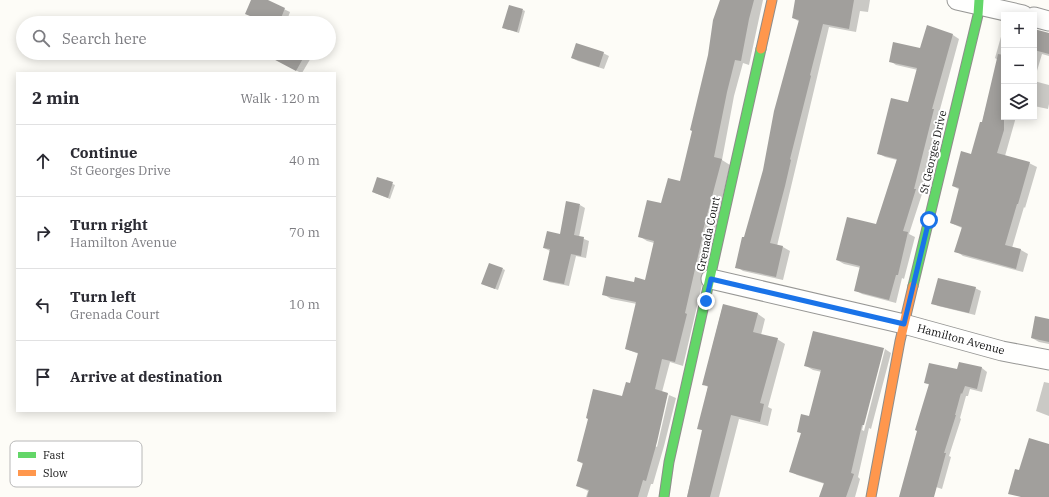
<!DOCTYPE html>
<html lang="en">
<head>
<meta charset="utf-8">
<style>
  body { margin:0; font-family:"IBM Plex Serif",serif; background:#f2f2f3; color:#2b2b33 }
  .controls { position:absolute; right:12px; top:12px; display:grid; overflow:hidden; border-radius:0px; box-shadow:0 2px 10px #0003 }
  .controls button { width:36px; height:36px; display:grid; place-items:center; padding:0; border:0; border-bottom:1px solid #e1e1e2; background:#fff; color:#2b2b33; font:20px sans-serif }
  .stop { position:absolute; width:12px; height:12px; margin:-9px; border:3px solid #1a73e8; border-radius:50%; background:#fff }
  .stop.end { background:#1a73e8; border-color:#fff; box-shadow:0 1px 4px #0008 }
  .list { margin:0; padding:0; list-style:none }
  h2 { display:flex; justify-content:space-between; align-items:center; height:52px; margin:0; padding:0 16px; font-size:17px }
  h2 small { font-size:13px; font-weight:400; color:#7c7c81 }
  .list li { display:grid; grid-template-columns:26px 1fr auto; gap:12px; align-items:center; box-sizing:border-box; height:72px; padding:0 16px; border-top:1px solid #e1e1e2 }
  .list b { display:block; font-size:15px; white-space:nowrap }
  .list p { margin:0; font-size:13px; white-space:nowrap; color:#7c7c81 }
  .list em { font-size:13px; font-style:normal; color:#7c7c81 }
  .icon { flex:none; width:22px; height:22px; fill:none; stroke:currentColor; stroke-width:2; stroke-linecap:round; stroke-linejoin:round }
  .map { position:relative; flex:none; width:1049px; height:497px; overflow:hidden }
  .search { position:absolute; background:#fff; box-shadow:0 2px 10px #0003; left:16px; top:16px; width:320px; height:44px; display:flex; align-items:center; gap:10px; box-sizing:border-box; padding:0 14px; border-radius:22px; color:#7c7c81; font-size:15px }
  .panel { position:absolute; background:#fff; box-shadow:0 2px 10px #0003; left:16px; top:72px; width:320px; height:340px; border-radius:0px }
  .map>svg:first-child { display:block }
</style>
</head>
<body>
<div class="map">
<svg width="1049" height="497" viewBox="0 0 1049 497">
  <rect width="100%" height="100%" fill="#fdfcf7"/>
  <!-- shadow -->
  <path fill="#0003" fill-rule="evenodd" d="M 252,0 L 265,0 L 290,12 L 286,23 L 267,23 Z
    M 721,0 L 763,0 L 749,65 L 743,63 L 734,96 L 722,160 L 730,165 L 683,366 L 670,362 L 662,392 L 676,398 L 664,446 L 653,484 L 651,484 L 647,497 L 586,497 L 588,491 L 577,486 L 583,464 L 578,461 L 631,385 L 639,354 L 626,349 L 637,304 L 611,299 L 603,294 L 635,283 L 646,281 L 654,243 L 647,241 L 639,236 L 662,205 L 681,182 L 693,131 ZM 667,395 L 669,395 L 657,447 L 655,446 Z
    M 796,0 L 870,0 L 868,12 L 860,11 L 856,32 L 829,27 L 777,246 L 783,247 L 790,251 L 783,280 L 743,271 L 737,267 L 764,170 L 800,22 L 793,18 Z
    M 523,10 L 525,11 L 519,33 L 506,29 Z
    M 1004,26 L 1004,117 L 1016,117 L 1005,156 L 1029,163 L 1037,167 L 1025,208 L 1024,207 L 1012,248 L 1021,250 L 1028,254 L 1023,272 L 963,256 L 956,251 L 962,228 L 951,223 L 960,190 L 953,186 L 972,155 L 982,123 L 998,60 L 995,58 Z
    M 1034,31 L 1049,35 L 1049,56 L 1042,54 L 1034,81 L 1049,85 L 1049,104 L 1048,109 L 1034,106 Z
    M 953,35 L 959,39 L 939,113 L 940,114 L 921,193 L 922,194 L 909,234 L 915,237 L 904,279 L 902,278 L 896,303 L 862,294 L 855,290 L 861,268 L 844,264 L 837,260 L 877,226 L 897,160 L 885,157 L 878,153 L 908,104 L 918,70 L 896,65 L 890,61 L 921,49 Z
    M 278,53 L 307,53 L 312,56 L 302,73 L 301,73 L 275,59 Z
    M 603,53 L 609,56 L 604,69 L 578,61 L 572,58 Z
    M 378,178 L 395,185 L 390,199 L 375,193 Z
    M 580,205 L 585,208 L 579,237 L 589,241 L 586,258 L 576,256 L 569,286 L 549,282 L 544,279 L 550,251 L 544,248 L 560,235 Z
    M 503,269 L 505,270 L 498,290 L 485,285 Z
    M 975,288 L 981,291 L 975,315 L 938,306 L 933,303 Z
    M 723,305 L 758,314 L 765,319 L 761,335 L 777,339 L 785,344 L 768,407 L 772,409 L 768,426 L 739,419 L 719,497 L 687,497 L 703,431 L 699,428 L 708,387 L 703,384 Z
    M 1049,320 L 1049,344 L 1039,342 L 1032,338 Z
    M 813,332 L 885,349 L 883,349 L 862,430 L 864,431 L 885,349 L 891,353 L 871,429 L 869,428 L 858,477 L 860,479 L 855,497 L 821,497 L 825,484 L 797,475 L 790,471 L 802,434 L 798,431 L 810,417 L 822,372 L 813,370 L 806,366 Z
    M 982,368 L 987,372 L 982,392 L 970,389 L 968,396 L 966,396 L 960,418 L 961,419 L 949,456 L 951,457 L 942,489 L 936,487 L 933,497 L 901,497 L 930,385 L 925,383 L 958,370 Z
    M 1044,382 L 1049,383 L 1049,416 L 1036,411 Z"/>
  <!-- building -->
  <path fill="#a19f9c" d="M 251,0 L 268,0 L 285,8 L 279,23 L 267,23 L 245,14 Z
    M 720,0 L 754,0 L 749,19 L 741,61 L 735,60 L 727,92 L 714,157 L 722,159 L 702,234 L 703,234 L 685,313 L 687,314 L 675,362 L 662,359 L 655,389 L 668,393 L 657,442 L 646,481 L 643,480 L 638,497 L 587,497 L 589,490 L 576,486 L 583,463 L 577,461 L 588,419 L 586,418 L 593,389 L 622,396 L 626,382 L 630,383 L 638,353 L 625,349 L 636,302 L 602,295 L 606,276 L 634,282 L 635,277 L 645,280 L 654,241 L 638,237 L 647,200 L 661,203 L 668,178 L 680,181 L 692,131 L 690,130 L 708,55 L 713,20 Z
    M 795,0 L 854,0 L 849,29 L 823,24 L 810,75 L 811,76 L 790,159 L 791,160 L 785,186 L 770,243 L 783,246 L 776,277 L 735,268 L 742,237 L 744,237 L 763,170 L 774,111 L 799,20 L 792,18 Z
    M 509,5 L 523,9 L 517,32 L 502,28 Z
    M 927,25 L 953,34 L 932,109 L 934,109 L 914,189 L 916,189 L 903,231 L 908,232 L 898,275 L 896,275 L 889,300 L 854,291 L 860,266 L 836,260 L 847,217 L 876,224 L 897,159 L 877,154 L 891,98 L 908,102 L 917,68 L 889,62 L 893,42 L 920,48 Z
    M 1034,29 L 1049,33 L 1049,54 L 1034,50 Z
    M 576,43 L 604,52 L 599,67 L 571,58 Z
    M 262,53 L 306,53 L 296,71 Z
    M 998,54 L 1004,55 L 1004,130 L 997,153 L 1030,162 L 1018,204 L 1017,204 L 1005,245 L 1021,249 L 1016,269 L 954,252 L 962,227 L 950,223 L 959,188 L 952,186 L 961,151 L 971,154 L 980,122 L 982,122 Z
    M 377,177 L 393,182 L 388,198 L 372,192 Z
    M 566,201 L 580,204 L 574,235 L 584,237 L 581,256 L 571,254 L 564,284 L 543,280 L 550,249 L 543,248 L 547,231 L 560,234 Z
    M 489,263 L 503,268 L 495,289 L 481,284 Z
    M 938,278 L 976,287 L 969,313 L 931,304 Z
    M 723,304 L 758,313 L 753,332 L 778,338 L 760,403 L 764,404 L 760,422 L 731,415 L 710,497 L 687,497 L 702,430 L 697,429 L 708,386 L 702,385 Z
    M 1035,316 L 1049,319 L 1049,342 L 1031,338 Z
    M 813,331 L 884,348 L 864,425 L 862,425 L 851,473 L 854,474 L 846,497 L 819,497 L 824,483 L 789,472 L 801,433 L 797,432 L 801,414 L 809,416 L 821,370 L 804,366 Z
    M 959,362 L 982,367 L 977,389 L 965,386 L 962,394 L 961,393 L 955,415 L 956,415 L 944,453 L 946,453 L 934,497 L 899,497 L 917,431 L 915,430 L 929,384 L 924,383 L 929,363 L 957,369 Z
    M 1029,438 L 1049,444 L 1049,497 L 1021,497 L 1008,494 L 1015,469 L 1019,470 Z"/>
  <g fill="none" stroke-linecap="round" stroke-linejoin="round">
    <!-- street casing -->
    <g stroke="#979795" stroke-width="21">
      <path id="street" d="M 957,0 L 1023,15
        M 1034,17 L 1049,21
        M 711,279 L 904,324 L 1002,351 L 1049,360"/>
    </g>
    <!-- fast casing -->
    <g stroke="#8e8d8b" stroke-width="11">
      <path id="fast" d="M 913,286 L 978,15 L 979,0
        M 664,497 L 669,462 L 761,49"/>
    </g>
    <!-- slow casing -->
    <g stroke="#8e8d8b" stroke-width="11">
      <path id="slow" d="M 761,49 L 772,0
        M 871,497 L 900,341 L 913,286"/>
    </g>
    <!-- street -->
    <use href="#street" stroke="#fffffe" stroke-width="19"/>
    <!-- fast -->
    <use href="#fast" stroke="#63d668" stroke-width="9"/>
    <!-- slow -->
    <use href="#slow" stroke="#ff974d" stroke-width="9"/>
  </g>
  <g fill="none" stroke-linecap="round" stroke-linejoin="round">
    <!-- route -->
    <path stroke="#1a73e8" stroke-width="5" d="M 706,301 L 711,279 L 904,324 L 929,220"/>
  </g>
  <g text-anchor="middle" stroke-width="4" stroke-linejoin="round" paint-order="stroke">
    <!-- street labels -->
    <g font-size="11" fill="#111" stroke="#fff">
      <text transform="translate(933 152) rotate(-77)" y="4">St Georges Drive</text>
      <text transform="translate(708 234) rotate(-78)" y="4">Grenada Court</text>
      <text transform="translate(961 339) rotate(15)" y="4">Hamilton Avenue</text>
    </g>
  </g>
  <!-- legend -->
  <rect x="10" y="441" width="132" height="46" rx="6" fill="#fff" stroke="#b8b8b8" stroke-width="1"/>
  <rect x="18" y="452" width="18" height="6" fill="#63d668"/>
  <rect x="18" y="470" width="18" height="6" fill="#ff974d"/>
  <g font-size="11" fill="#111">
    <text x="43" y="459">Fast</text>
    <text x="43" y="477">Slow</text>
  </g>
</svg>
<div class="controls">
<button>+</button>
<button>−</button>
<button><svg class="icon" aria-label="layers" viewBox="0 0 24 24"><path d="M12 4l9 5-9 5-9-5zM3 14l9 5 9-5"/></svg></button>
</div>
<div class="stop" style="left:929px;top:220px"></div>
<div class="stop end" style="left:706px;top:301px"></div>
<div class="search"><svg class="icon" aria-label="search" viewBox="0 0 24 24"><circle cx="10" cy="10" r="6"/><path d="M15 15l6 6"/></svg>Search here</div>
<section class="panel">
<h2>2 min<small>Walk · 120 m</small></h2>
<ul class="list">
<li><svg class="icon" aria-label="ahead" viewBox="0 0 24 24"><path d="M12 20V5M6 11l6-6 6 6"/></svg><div><b>Continue</b><p>St Georges Drive</p></div><em>40 m</em></li>
<li><svg class="icon" aria-label="right" viewBox="0 0 24 24"><path d="M7 20v-9h11M14 6l5 5-5 5"/></svg><div><b>Turn right</b><p>Hamilton Avenue</p></div><em>70 m</em></li>
<li><svg class="icon" aria-label="left" viewBox="0 0 24 24"><path d="M17 20v-9H6M10 6l-5 5 5 5"/></svg><div><b>Turn left</b><p>Grenada Court</p></div><em>10 m</em></li>
<li><svg class="icon" aria-label="arrive" viewBox="0 0 24 24"><path d="M6 21V4h12l-3 4 3 4H6"/></svg><div><b>Arrive at destination</b></div></li>
</ul>
</section>
</div>
</body>
</html>
